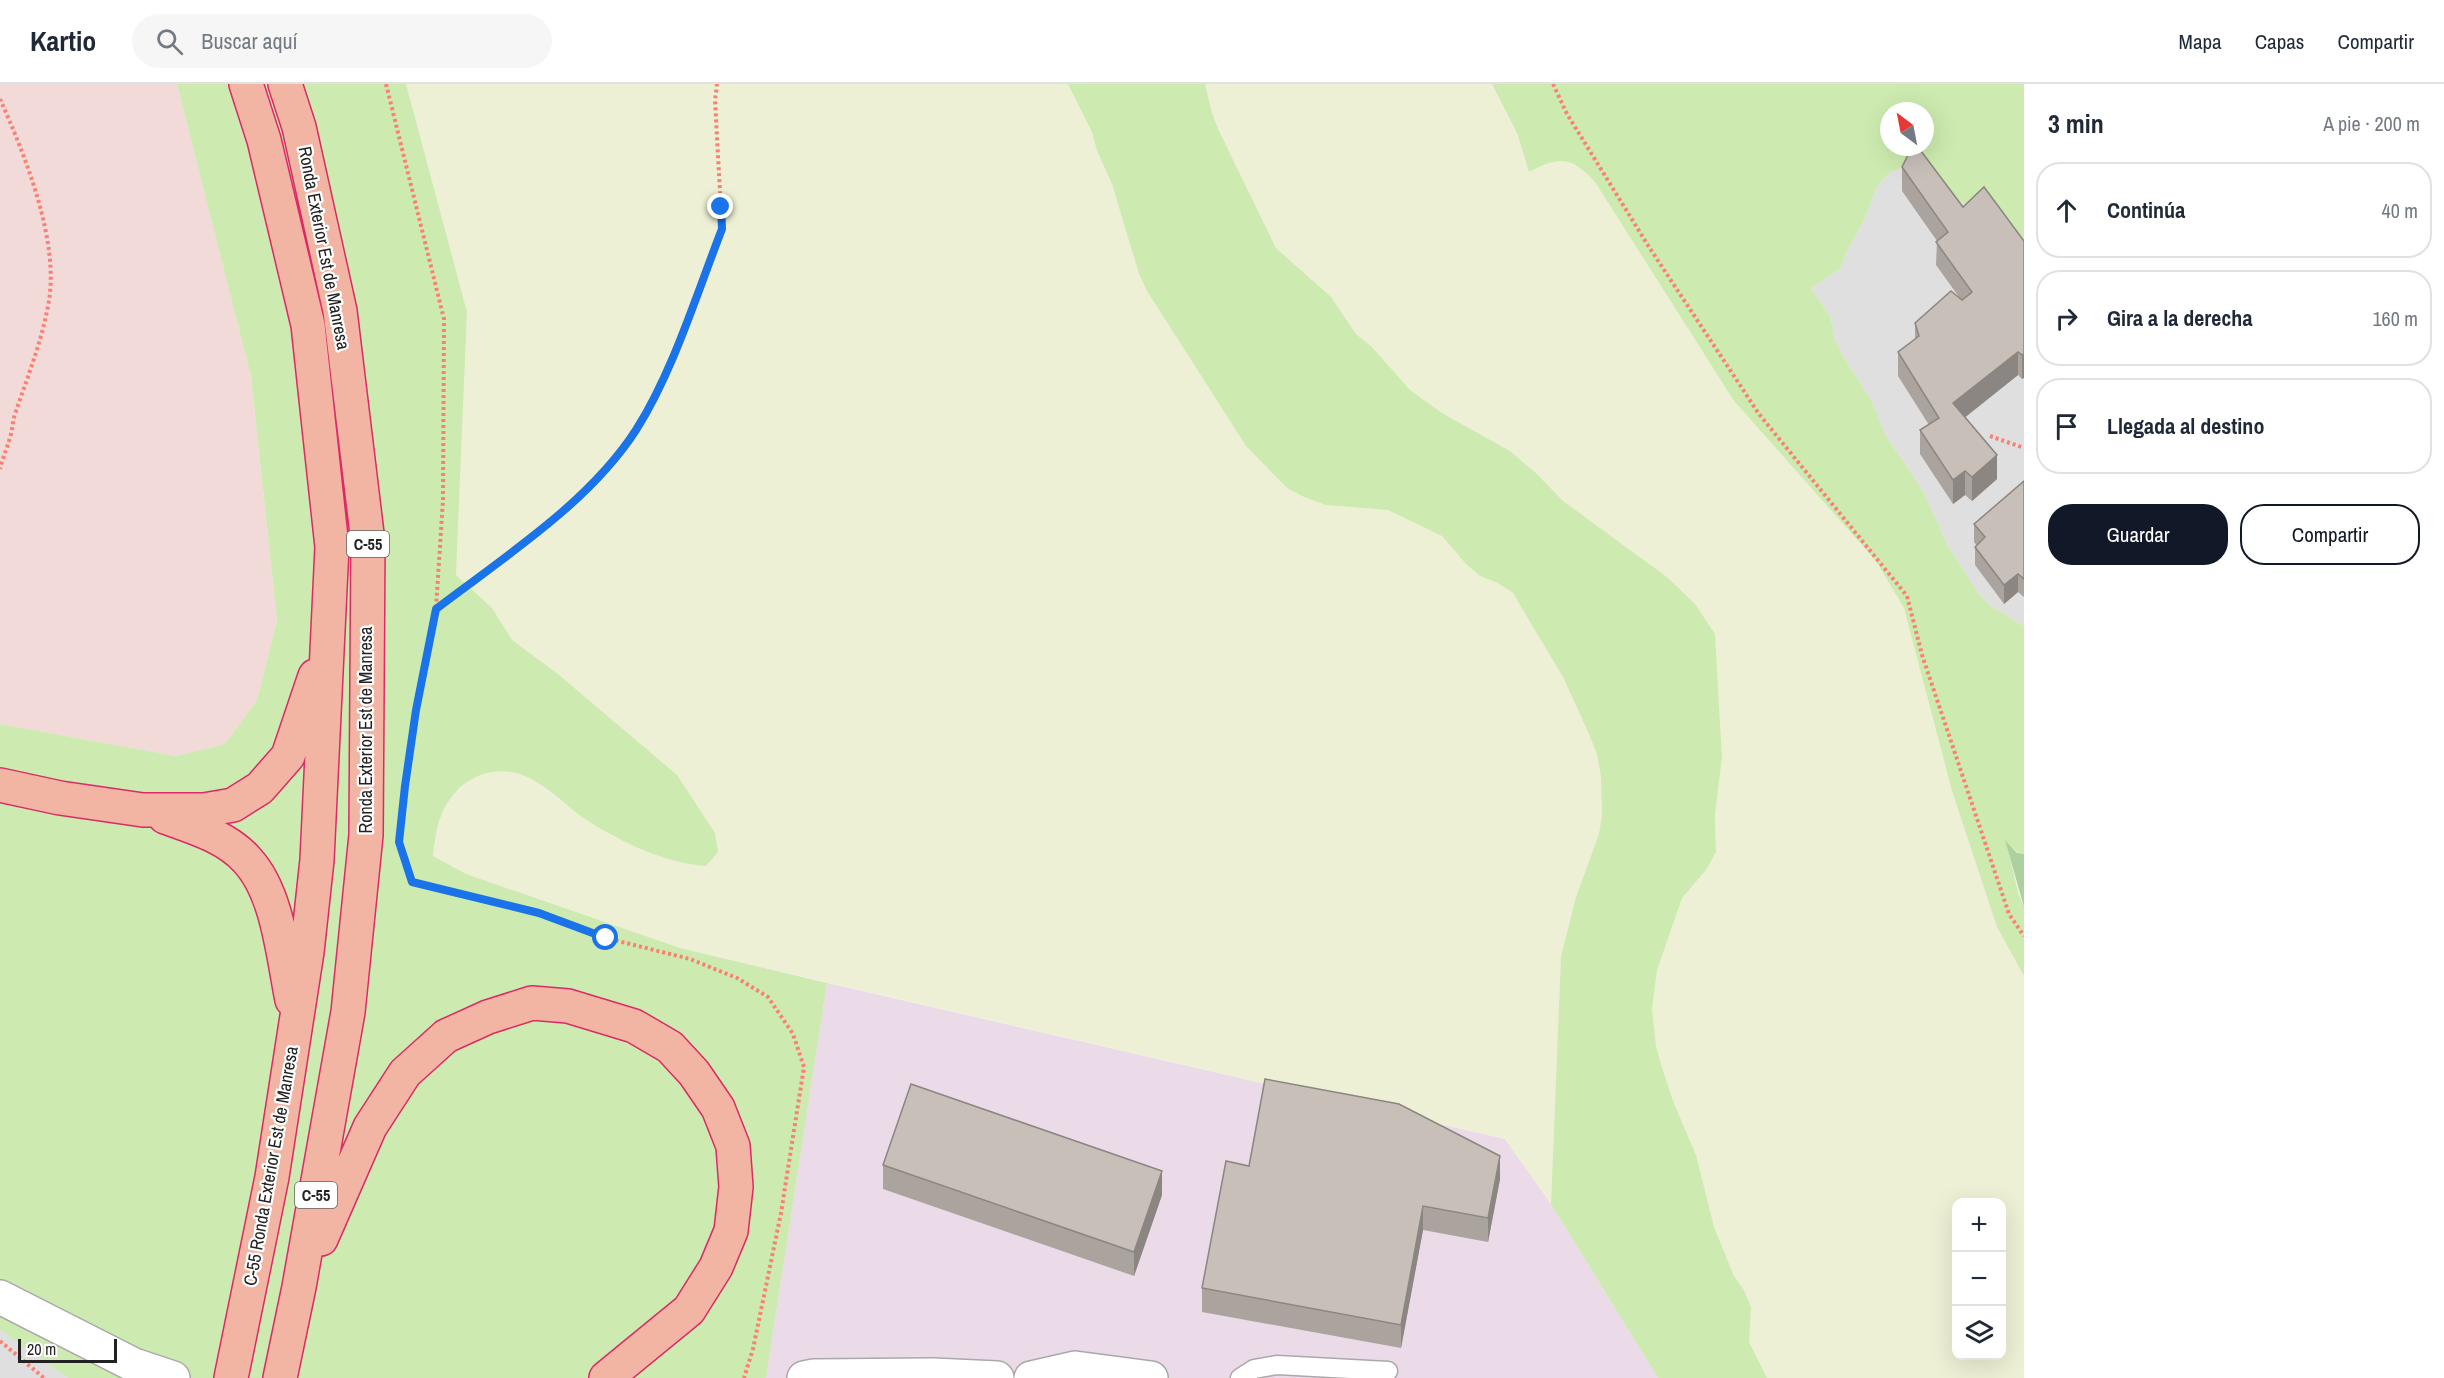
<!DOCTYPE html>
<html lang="es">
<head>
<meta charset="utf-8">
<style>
  body { margin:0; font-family:"Archivo Narrow",sans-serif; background:#f6f6f7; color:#1f2937 }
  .controls { position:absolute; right:18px; bottom:18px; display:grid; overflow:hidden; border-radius:12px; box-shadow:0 6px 24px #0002 }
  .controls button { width:54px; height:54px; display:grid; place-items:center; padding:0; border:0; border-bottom:2px solid #e0e1e3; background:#fff; color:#1f2937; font:30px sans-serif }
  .compass { position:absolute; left:1880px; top:18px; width:54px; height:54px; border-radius:50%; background:#fff; box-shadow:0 6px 24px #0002; rotate:328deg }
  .scale { position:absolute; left:18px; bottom:15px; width:99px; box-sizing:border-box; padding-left:6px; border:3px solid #222; border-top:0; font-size:16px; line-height:21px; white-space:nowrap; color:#222; -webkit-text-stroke:4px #fff; paint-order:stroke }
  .stop { position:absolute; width:18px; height:18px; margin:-14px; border:4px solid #1a73e8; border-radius:50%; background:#fff }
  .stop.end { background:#1a73e8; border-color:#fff; box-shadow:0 2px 6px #0008 }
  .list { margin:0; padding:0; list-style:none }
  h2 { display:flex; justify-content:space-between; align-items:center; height:78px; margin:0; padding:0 24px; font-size:26px }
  h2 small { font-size:20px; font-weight:400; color:#747a83 }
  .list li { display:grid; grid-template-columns:39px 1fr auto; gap:18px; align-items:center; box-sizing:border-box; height:96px; margin:0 12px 12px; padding:0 12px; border:2px solid #e0e1e3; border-radius:24px }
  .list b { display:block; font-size:22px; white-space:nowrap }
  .list em { font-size:20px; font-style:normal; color:#747a83 }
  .actions { display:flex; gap:12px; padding:18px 24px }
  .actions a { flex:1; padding:14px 0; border:2px solid #111827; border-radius:24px; text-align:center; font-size:21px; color:#111827 }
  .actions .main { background:#111827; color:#fff }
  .icon { flex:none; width:33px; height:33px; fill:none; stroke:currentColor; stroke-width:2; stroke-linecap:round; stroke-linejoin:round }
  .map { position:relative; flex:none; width:2024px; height:1294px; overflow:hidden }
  header { display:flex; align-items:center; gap:36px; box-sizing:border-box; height:84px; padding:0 30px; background:#fff; border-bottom:2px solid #e0e1e3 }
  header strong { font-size:28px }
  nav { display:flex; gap:33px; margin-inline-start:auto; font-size:21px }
  .search { width:420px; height:54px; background:#f6f6f7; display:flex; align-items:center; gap:15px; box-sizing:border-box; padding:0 21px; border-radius:33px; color:#747a83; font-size:22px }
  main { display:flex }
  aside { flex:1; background:#fff }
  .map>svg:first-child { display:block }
</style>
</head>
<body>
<header>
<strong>Kartio</strong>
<div class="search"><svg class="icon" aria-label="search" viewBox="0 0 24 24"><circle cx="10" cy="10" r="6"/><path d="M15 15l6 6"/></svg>Buscar aquí</div>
<nav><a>Mapa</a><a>Capas</a><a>Compartir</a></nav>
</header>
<main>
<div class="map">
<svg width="2024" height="1294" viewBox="0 0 2024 1294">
  <rect width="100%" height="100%" fill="#f2efe9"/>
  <!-- residential -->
  <path fill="#e0dfdf" d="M 1914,78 L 2024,156 L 2024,542 L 1992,523 L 1978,509 L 1947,460 L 1923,407 L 1886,352 L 1872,318 L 1842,270 L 1834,253 L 1831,234 L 1811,204 L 1841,184 L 1847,167 L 1864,136 L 1877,102 L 1891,88 Z
    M 0,1246 L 68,1294 L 0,1294 Z"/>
  <!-- commercial -->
  <path fill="#f2dad9" d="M 0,0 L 177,0 L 251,293 L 277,536 L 257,616 L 225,660 L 176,672 L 0,640 Z"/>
  <!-- industrial -->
  <path fill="#ebdbe8" d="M 827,899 L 1505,1055 L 1551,1120 L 1658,1294 L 766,1294 Z"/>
  <!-- farmland -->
  <path fill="#eef0d5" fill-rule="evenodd" d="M 406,0 L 1068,0 L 1092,48 L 1097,67 L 1112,100 L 1139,190 L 1147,207 L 1246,362 L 1287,404 L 1304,413 L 1326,421 L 1388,426 L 1442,452 L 1466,480 L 1480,492 L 1498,499 L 1513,509 L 1563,593 L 1589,650 L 1597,670 L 1601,693 L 1602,731 L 1599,750 L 1570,833 L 1561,872 L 1551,1120 L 1505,1055 L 680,864 L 466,790 L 433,772 L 441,732 L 450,716 L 476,691 L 494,686 L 514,688 L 531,695 L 562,718 L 668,774 L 685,780 L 604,630 L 558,590 L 512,556 L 492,524 L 456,491 L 467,228 Z
    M 1205,0 L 1492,0 L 1517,49 L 1529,88 L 1546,79 L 1566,76 L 1582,84 L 1595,98 L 1734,317 L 1876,477 L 1904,524 L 1952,707 L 1997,843 L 2024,892 L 2024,1294 L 1767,1294 L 1749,1258 L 1751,1223 L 1744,1206 L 1734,1192 L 1714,1143 L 1696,1071 L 1673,1017 L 1661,980 L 1656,962 L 1652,925 L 1657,886 L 1669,849 L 1682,814 L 1705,786 L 1717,751 L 1715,731 L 1722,673 L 1715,550 L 1695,520 L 1667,493 L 1563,417 L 1537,390 L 1510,367 L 1442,329 L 1410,306 L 1372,263 L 1356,250 L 1331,213 L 1276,164 L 1219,47 L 1212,29 ZM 1956,1118 L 2002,1118 L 2002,1272 L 1956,1272 Z"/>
  <!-- grass -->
  <path fill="#cdebb0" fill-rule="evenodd" d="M 177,0 L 406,0 L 467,228 L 456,491 L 492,524 L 512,556 L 558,590 L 677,691 L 715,749 L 718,768 L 706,782 C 667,779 630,762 596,742 C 573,729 556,709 533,696 C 497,675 456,693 441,732 C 436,744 435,759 433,772 L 466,790 L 680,864 L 827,899 L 766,1294 L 68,1294 L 0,1246 L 0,640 L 176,672 L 225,660 L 257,616 L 277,536 L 251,293 Z
    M 1068,0 L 1205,0 L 1212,29 L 1219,47 L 1276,164 L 1331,213 L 1356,250 L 1372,263 L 1410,306 L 1442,329 L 1510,367 L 1537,390 L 1563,417 L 1667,493 L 1695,520 L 1715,550 L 1722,673 L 1715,731 L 1716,768 L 1706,786 L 1682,814 L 1657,886 L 1652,925 L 1656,962 L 1661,980 L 1673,1017 L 1696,1071 L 1714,1143 L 1734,1192 L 1744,1206 L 1751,1223 L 1749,1258 L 1767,1294 L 1658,1294 L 1551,1120 L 1561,872 L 1576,813 L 1599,750 L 1602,731 L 1601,693 L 1597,670 L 1589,650 L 1563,593 L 1523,526 L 1513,509 L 1498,499 L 1480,492 L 1466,480 L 1442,452 L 1388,426 L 1326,421 L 1304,413 L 1287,404 L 1246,362 L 1147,207 L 1139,190 L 1112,100 L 1097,67 L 1092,48 Z
    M 1492,0 L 2024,0 L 2024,156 L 2017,149 L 1953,113 L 1914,78 L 1891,88 L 1877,102 L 1864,136 L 1847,167 L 1841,184 L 1811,204 L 1831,234 L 1834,253 L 1842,270 L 1872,318 L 1886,352 L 1923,407 L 1947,460 L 1978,509 L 1992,523 L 2024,542 L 2024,770 L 2018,769 L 2006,757 L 2018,808 L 2024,823 L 2024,892 L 1997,843 L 1952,707 L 1904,524 L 1876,477 L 1734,317 L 1595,98 C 1571,72 1560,72 1529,88 L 1517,49 ZM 1889,27 L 1925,27 L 1925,63 L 1889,63 Z"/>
  <!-- forest -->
  <path fill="#add19e" d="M 2005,756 L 2017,769 L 2024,770 L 2024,823 Z"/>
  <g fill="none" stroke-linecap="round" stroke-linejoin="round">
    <!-- service casing -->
    <g stroke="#a9a9a9" stroke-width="21">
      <path id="service" d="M 1240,1294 L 1254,1285 L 1277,1281 L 1388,1287"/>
    </g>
    <!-- tertiary casing -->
    <g stroke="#a9a9a9" stroke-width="36">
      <path id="tertiary" d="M 0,1213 L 134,1281 L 173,1294
        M 804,1294 L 814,1292 L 933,1291 L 997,1294
        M 1031,1294 L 1075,1284 L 1151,1294"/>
    </g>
    <!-- trunk casing -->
    <g stroke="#dc2a67" stroke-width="36">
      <path id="trunk" d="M 0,701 L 60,714 L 143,726 L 204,726 L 233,721 L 260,704 L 288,672 L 315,592
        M 165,733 C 193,743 227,753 247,776 C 278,809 283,872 292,916
        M 321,1155 L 370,1043 L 405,989 L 446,952 L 488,933 L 532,919 L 568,922 L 634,942 L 670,963 L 694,989 L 718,1024 L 733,1062 L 736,1103 L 731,1147 L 716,1183 L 689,1226 L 606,1294
        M 231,1294 L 272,1093 L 307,868 L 317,776 L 332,463 L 308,241 L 264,56 L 246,0
        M 280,1294 L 299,1203 L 348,928 L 366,751 L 368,458 L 340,227 L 299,43 L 285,0"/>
    </g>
    <!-- path -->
    <path stroke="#fa8072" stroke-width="4" stroke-dasharray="3 3" stroke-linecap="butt" d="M 386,0 L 444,235 L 443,416 L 436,524 L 416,626 L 402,725
      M 1553,0 L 1567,30 L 1649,163 L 1759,330 L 1907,512 L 1922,571 L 2009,830 L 2024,852
      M 0,15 C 25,71 61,160 48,222 C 41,259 28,292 16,327 C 13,334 13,342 11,350 C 8,362 3,373 0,385
      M 1990,352 L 2024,364
      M 437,524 L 569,422 L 608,381 L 635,347 L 660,303 L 722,145 L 715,16 L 717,0
      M 400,760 L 412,798 L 539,829 L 606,854 L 690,875 L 737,894 L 768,913 L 793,950 L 804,983 L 781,1129 L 753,1265 L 744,1294
      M 0,1257 L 44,1294"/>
    <!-- service -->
    <use href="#service" stroke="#fff" stroke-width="18"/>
    <!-- tertiary -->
    <use href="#tertiary" stroke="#fff" stroke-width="33"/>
    <!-- trunk -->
    <use href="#trunk" stroke="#f2b4a3" stroke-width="33"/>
  </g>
  <!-- wall -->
  <path fill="#aba49e" d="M 1902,83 L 1963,123 L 2024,157 L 2022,295 L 2018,291 L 1965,333 L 1997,395 L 1972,417 L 1965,411 L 1953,420 L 1920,370 L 1920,346 L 1929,341 L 1898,292 L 1898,268 L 1915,255 L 1915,239 L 1959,213 L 1936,181 L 1937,157 L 1902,107 Z
    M 2024,397 L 2024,513 L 2018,508 L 2004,520 L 1975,481 L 1975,463 L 1977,462 L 1974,458 L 1974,440 Z
    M 883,1081 L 1162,1111 L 1134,1192 L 883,1105 Z
    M 1249,1082 L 1500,1095 L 1488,1158 L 1423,1146 L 1401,1264 L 1202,1228 L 1202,1204 Z"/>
  <!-- shaded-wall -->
  <path fill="#8b8681" d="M 2018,268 L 2018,291 L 1953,343 L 1953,319 Z
    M 2024,270 L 2024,294 L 2022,295 L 2022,271 Z
    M 1997,371 L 1997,395 L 1972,417 L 1972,393 Z
    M 1965,387 L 1965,411 L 1953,420 L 1953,396 Z
    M 2018,490 L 2018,508 L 2004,520 L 2004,501 Z
    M 1500,1072 L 1500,1095 L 1488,1158 L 1488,1134 Z
    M 1162,1087 L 1162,1111 L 1134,1192 L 1134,1168 Z
    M 1423,1122 L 1423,1146 L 1401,1264 L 1401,1241 Z"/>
  <!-- building -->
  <path fill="#c7bfb8" stroke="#8b8681" stroke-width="1.5" d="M 1912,63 L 1918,63 L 1963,123 L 1984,103 L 2024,157 L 2024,270 L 2022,271 L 2018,268 L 1953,319 L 1997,371 L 1972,393 L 1965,387 L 1953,396 L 1920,346 L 1939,334 L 1898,268 L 1919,252 L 1915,239 L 1951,207 L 1962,216 L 1972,208 L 1936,158 L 1948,148 L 1902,83 Z
    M 2024,397 L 2024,495 L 2018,490 L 2004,501 L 1975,463 L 1985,453 L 1974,440 Z
    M 1265,995 L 1399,1020 L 1500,1072 L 1488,1134 L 1423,1122 L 1401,1241 L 1202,1204 L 1226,1077 L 1249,1082 Z
    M 911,1000 L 1162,1087 L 1134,1168 L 883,1081 Z"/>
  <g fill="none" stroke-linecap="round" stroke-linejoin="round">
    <!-- route -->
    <path stroke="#1a73e8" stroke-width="8" d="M 606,854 L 539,829 L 412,798 L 399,758 L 405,702 L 416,626 L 436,525 C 504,473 589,419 636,346 C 673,288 697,209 722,145 L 721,123"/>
  </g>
  <g text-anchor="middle" stroke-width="4.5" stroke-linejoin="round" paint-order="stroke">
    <!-- shield labels -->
    <g fill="#fff" stroke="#646464" stroke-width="1.5">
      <rect x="347" y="447" width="42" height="26" rx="4.5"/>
      <rect x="295" y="1098" width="42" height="26" rx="4.5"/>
    </g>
    <g font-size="16" font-weight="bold" fill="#222">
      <text x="368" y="466">C-55</text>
      <text x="316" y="1117">C-55</text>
    </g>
    <!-- street labels -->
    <g font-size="18" fill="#222" stroke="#fff">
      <text transform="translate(324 164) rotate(79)" y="6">Ronda Exterior Est de Manresa</text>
      <text transform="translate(366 646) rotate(-90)" y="6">Ronda Exterior Est de Manresa</text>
      <text transform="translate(271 1082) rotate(-80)" y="6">C-55 Ronda Exterior Est de Manresa</text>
    </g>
  </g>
</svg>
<div class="controls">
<button>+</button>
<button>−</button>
<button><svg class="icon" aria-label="layers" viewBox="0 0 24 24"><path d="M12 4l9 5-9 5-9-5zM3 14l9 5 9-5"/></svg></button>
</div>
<svg class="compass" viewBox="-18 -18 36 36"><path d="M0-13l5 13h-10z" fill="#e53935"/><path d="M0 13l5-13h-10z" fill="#747a83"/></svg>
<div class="scale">20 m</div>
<div class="stop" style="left:606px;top:854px"></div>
<div class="stop end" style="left:721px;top:123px"></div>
</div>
<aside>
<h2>3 min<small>A pie · 200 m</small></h2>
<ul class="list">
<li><svg class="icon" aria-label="ahead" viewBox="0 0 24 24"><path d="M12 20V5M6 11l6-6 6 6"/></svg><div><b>Continúa</b></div><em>40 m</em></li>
<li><svg class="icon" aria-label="right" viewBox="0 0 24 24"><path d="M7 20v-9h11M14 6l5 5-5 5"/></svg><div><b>Gira a la derecha</b></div><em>160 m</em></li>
<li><svg class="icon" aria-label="arrive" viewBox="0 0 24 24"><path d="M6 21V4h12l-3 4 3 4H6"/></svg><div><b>Llegada al destino</b></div></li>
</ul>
<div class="actions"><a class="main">Guardar</a><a>Compartir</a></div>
</aside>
</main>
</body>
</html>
